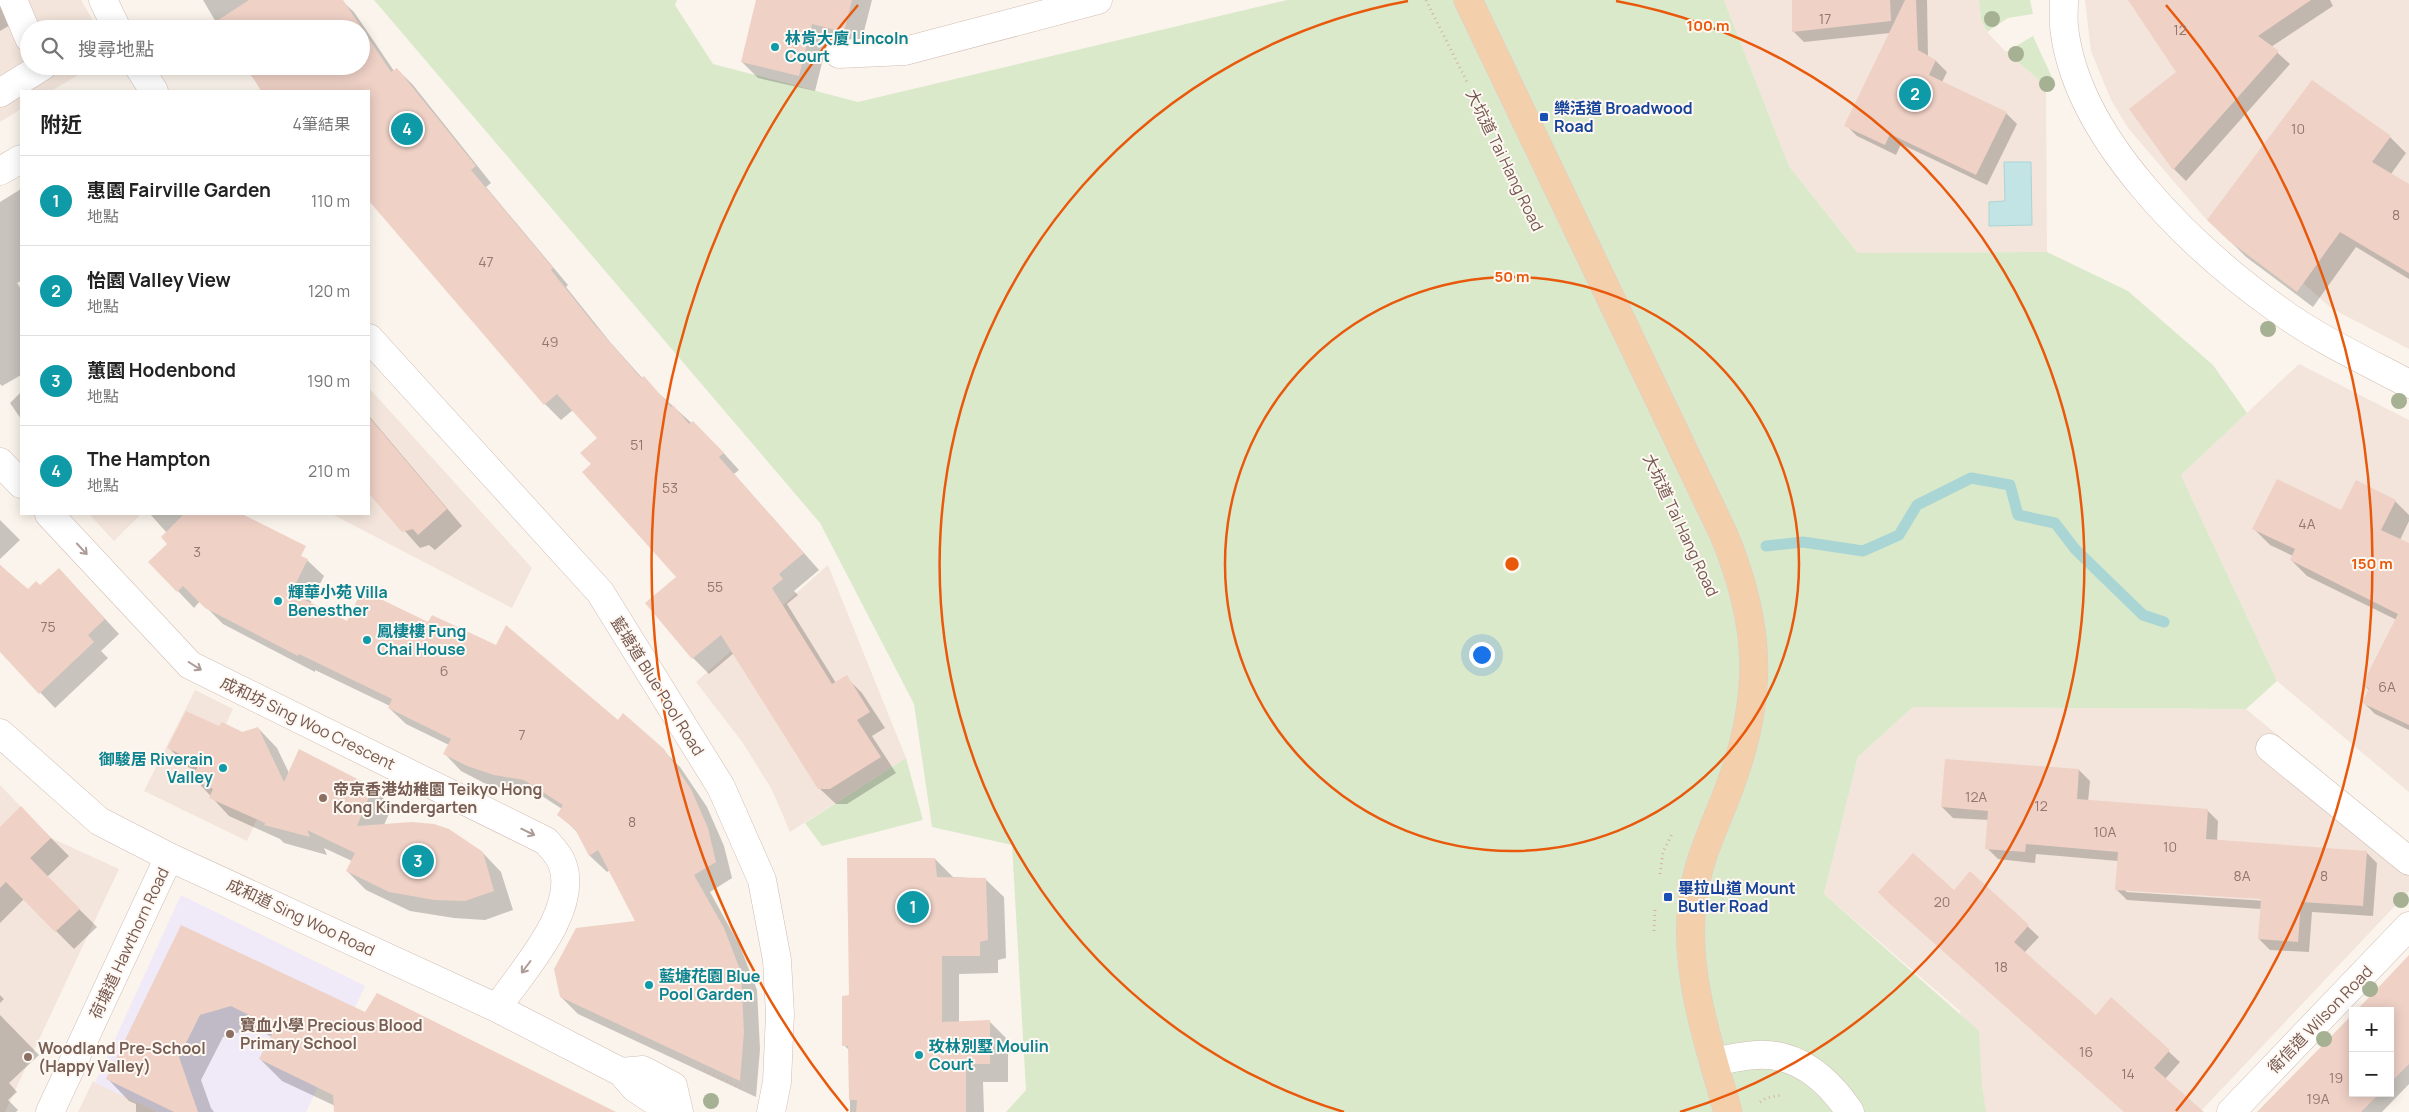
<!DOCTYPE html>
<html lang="zh-TW">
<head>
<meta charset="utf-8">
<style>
  body { margin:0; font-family:Manrope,"Noto Sans TC",sans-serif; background:#f6f6f6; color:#222 }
  .controls { position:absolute; right:15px; bottom:15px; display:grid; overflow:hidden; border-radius:0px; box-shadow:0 2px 12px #0003 }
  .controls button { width:45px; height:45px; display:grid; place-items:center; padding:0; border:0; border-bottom:1px solid #e0e0e0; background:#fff; color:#222; font:25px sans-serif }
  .you { position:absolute; left:1481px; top:654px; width:18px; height:18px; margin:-12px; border:4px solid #fff; border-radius:50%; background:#1a73e8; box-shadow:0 0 0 8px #1a73e833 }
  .badge { display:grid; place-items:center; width:32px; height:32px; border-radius:50%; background:#7c3aed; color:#fff; font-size:16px; font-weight:700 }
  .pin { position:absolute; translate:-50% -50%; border:2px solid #fff; box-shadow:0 1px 5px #0006 }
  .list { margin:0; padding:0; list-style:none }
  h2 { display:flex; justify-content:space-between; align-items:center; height:65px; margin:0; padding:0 20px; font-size:21px }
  h2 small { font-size:16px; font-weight:400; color:#767676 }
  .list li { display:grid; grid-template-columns:32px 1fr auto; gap:15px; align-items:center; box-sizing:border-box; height:90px; padding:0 20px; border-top:1px solid #e0e0e0 }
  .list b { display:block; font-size:19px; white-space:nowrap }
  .list p { margin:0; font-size:16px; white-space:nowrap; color:#767676 }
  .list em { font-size:16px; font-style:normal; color:#767676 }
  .icon { flex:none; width:28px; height:28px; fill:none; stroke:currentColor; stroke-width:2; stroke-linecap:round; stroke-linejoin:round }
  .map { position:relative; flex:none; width:2409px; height:1112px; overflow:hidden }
  .search { position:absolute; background:#fff; box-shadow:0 2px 12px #0003; left:20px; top:20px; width:350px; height:55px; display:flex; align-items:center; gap:12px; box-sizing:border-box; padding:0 18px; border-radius:28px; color:#767676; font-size:19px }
  .panel { position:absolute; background:#fff; box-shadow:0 2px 12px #0003; left:20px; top:90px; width:350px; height:425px; border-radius:0px }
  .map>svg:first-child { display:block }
</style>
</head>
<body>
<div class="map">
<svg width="2409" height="1112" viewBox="0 0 2409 1112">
  <rect width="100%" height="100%" fill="#fbf4ec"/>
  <!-- residential -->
  <path fill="#f3e5db" d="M 0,0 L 81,0 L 98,29 L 29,29 L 29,66 L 94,66 L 51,91 L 21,91 L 21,109 L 0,122 Z
    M 1724,0 L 1979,0 L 1981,20 L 1987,32 L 2006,52 L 2046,86 L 2047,252 L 1858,253 L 1789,166 Z
    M 2085,0 L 2409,0 L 2409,349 L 2331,308 L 2303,283 L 2297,292 L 2229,241 L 2205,218 L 2128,128 L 2111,100 L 2091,51 Z
    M 2299,364 L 2409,420 L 2409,792 L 2277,681 L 2181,475 Z
    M 369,388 L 532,568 L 512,608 L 332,514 L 369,514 Z
    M 89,514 L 141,514 L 114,541 Z
    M 828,565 L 906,758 L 790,832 L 772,790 L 743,743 L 696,682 Z
    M 195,690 L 233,709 L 226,724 L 261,741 L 272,785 L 247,841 L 144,791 Z
    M 1913,707 L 2246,709 L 2409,843 L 2409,891 L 2200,1112 L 1963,1112 L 1960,1011 L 1824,894 L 1858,757 Z
    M 0,785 L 51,838 L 119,869 L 5,1112 L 0,1112 Z
    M 93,1081 L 158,1112 L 78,1112 Z"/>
  <!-- education -->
  <path fill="#f0e9f8" d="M 181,895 L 365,986 L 306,1112 L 158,1112 L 95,1083 Z"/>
  <!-- green -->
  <path fill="#dbe9cb" d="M 374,0 L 677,0 L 675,5 L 713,64 L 858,102 L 1287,0 L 1724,0 L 1789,166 L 1858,253 L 2047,252 L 2128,291 L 2213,365 L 2247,413 L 2181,475 L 2277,681 L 2246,709 L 1913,707 L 1858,757 L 1824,894 L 1979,1031 L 1982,1086 L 1986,1112 L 1006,1112 L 1026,1090 L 1012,845 L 932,827 L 914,704 L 820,523 Z
    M 1979,0 L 2030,0 L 2033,14 L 2008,18 L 1987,32 L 1981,20 Z
    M 2033,36 L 2056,86 L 2046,86 L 2006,52 Z
    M 906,758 L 923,820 L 822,846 L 805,823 Z"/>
  <!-- water -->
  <path fill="#c2e4e4" stroke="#a9d5d5" d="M 2004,162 L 2031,162 L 2032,225 L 1989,226 L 1989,202 L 2005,201 Z"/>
  <!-- shadow -->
  <path fill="#0003" fill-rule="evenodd" d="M 0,0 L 17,21 L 0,31 Z
    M 203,0 L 341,0 L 354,12 L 394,71 L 397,69 L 413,85 L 491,183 L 486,187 L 568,285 L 566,287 L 610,342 L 643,379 L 719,448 L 739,470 L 734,474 L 819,570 L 794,591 L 798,595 L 787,604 L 836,683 L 846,677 L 862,693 L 885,728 L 872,736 L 896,773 L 847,804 L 836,804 L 819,788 L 734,653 L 709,674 L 693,658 L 678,577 L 593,464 L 599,438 L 573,410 L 561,420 L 545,404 L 369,199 L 369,91 L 263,91 L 244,66 L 361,66 L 361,29 L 220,29 Z
    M 757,0 L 872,0 L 860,47 L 828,39 L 815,91 L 758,78 L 742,62 Z
    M 1795,0 L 1927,0 L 1928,57 L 1936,61 L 1947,72 L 1942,82 L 2006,113 L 2017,124 L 1987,185 L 1901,144 L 1896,155 L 1857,136 L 1846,125 L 1890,33 L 1804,42 L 1793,31 Z
    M 2139,0 L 2330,0 L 2333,6 L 2271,47 L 2290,64 L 2186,181 L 2174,169 L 2178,72 Z
    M 2390,137 L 2406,153 L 2391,174 L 2409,185 L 2409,279 L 2356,247 L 2313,307 L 2246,257 L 2209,220 Z
    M 21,189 L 21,281 L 17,283 L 21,289 L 21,375 L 2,386 L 0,384 L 0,202 Z
    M 21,392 L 21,419 L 10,403 Z
    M 369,416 L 462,526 L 435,550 L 429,545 L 420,548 L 369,491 Z
    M 2395,501 L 2409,515 L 2409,521 L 2400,540 L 2409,545 L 2409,626 L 2307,576 L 2291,560 L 2293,556 L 2270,545 L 2254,529 Z
    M 150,514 L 229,514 L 272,558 L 307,560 L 324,576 L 310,604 L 347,623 L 618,721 L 663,750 L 680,767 L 707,807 L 724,846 L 732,878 L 710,892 L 740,946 L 757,990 L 760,1049 L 756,1097 L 578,1014 L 561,997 L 637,922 L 610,870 L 607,872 L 590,856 L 579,834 L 559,814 L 562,809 L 542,796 L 512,791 L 484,783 L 461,771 L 445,754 L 449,745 L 406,724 L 389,708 L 390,706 L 315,670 L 315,672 L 223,624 L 200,601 L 194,608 L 178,591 L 167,533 Z
    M 0,520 L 20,540 L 0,559 Z
    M 0,565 L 28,591 L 40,587 L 73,584 L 119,634 L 101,651 L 108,658 L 55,708 L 0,650 Z
    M 2409,631 L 2409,730 L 2375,714 L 2364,703 L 2369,690 L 2364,685 Z
    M 220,728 L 242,733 L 258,728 L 277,748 L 289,773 L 300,751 L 373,788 L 392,807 L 384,825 L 482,852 L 501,872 L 513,910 L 485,920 L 454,918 L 410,911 L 366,890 L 347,871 L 352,861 L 324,848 L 327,855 L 284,843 L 280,839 L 229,816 L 194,778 L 197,771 L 188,767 L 169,748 Z
    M 2079,770 L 2090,781 L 2088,802 L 2207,810 L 2218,821 L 2217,842 L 2366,852 L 2377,863 L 2373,916 L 2312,912 L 2309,952 L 2270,950 L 2259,939 L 2261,909 L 2127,900 L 2116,889 L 2118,861 L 2036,854 L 2035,863 L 1998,859 L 1987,848 L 1989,820 L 1953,818 L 1942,807 ZM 2126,889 L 2267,898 L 2267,901 L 2126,892 Z
    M 39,826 L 69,856 L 47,877 L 97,927 L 74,949 L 24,899 L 0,923 L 0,829 Z
    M 935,859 L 953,877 L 985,879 L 1004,897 L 1006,958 L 998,960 L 998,973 L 959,974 L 959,1022 L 990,1022 L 1008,1040 L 1008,1082 L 983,1082 L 984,1112 L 850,1112 L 850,1051 L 844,1045 L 851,997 Z
    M 1970,873 L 2039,937 L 2024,953 L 2096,1016 L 2111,999 L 2180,1062 L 2165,1079 L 2201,1112 L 2125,1112 L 1954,891 Z
    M 182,927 L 366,1014 L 601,1112 L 348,1112 L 282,1081 L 260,1059 L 272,1037 L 254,1028 L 223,1037 L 201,1080 L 211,1108 L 214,1112 L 136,1112 L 136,1104 L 129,1101 L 107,1078 Z
    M 2409,959 L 2409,1084 L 2382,1112 L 2259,1112 L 2353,1093 L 2390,1093 L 2390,1011 Z
    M 0,995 L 4,999 L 0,1003 Z
    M 0,1015 L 39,1055 L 9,1083 L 17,1092 L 8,1100 L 18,1110 L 16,1112 L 0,1112 Z"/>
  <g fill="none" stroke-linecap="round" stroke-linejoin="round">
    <!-- stream -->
    <path stroke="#a9d5d5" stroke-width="11" d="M 1766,546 L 1803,542 L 1863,551 L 1899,535 L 1917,505 L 1971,478 L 2010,485 L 2018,515 L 2055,523 L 2075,549 L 2143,615 L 2164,622"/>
  </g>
  <!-- building -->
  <path fill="#efd1c6" d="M 249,0 L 343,0 L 391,72 L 397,68 L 476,166 L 471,170 L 553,268 L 551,270 L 594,324 L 641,378 L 644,376 L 671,407 L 673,405 L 689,424 L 693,421 L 724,453 L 719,457 L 804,553 L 779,574 L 783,579 L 772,588 L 832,684 L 847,675 L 870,712 L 857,720 L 881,757 L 830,789 L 818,789 L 721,635 L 692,659 L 645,603 L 676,577 L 582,472 L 591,464 L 580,453 L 597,438 L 557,394 L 544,405 L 369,201 L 369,91 L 261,91 L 249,71 L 247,73 L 243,66 L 361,66 L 361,29 L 219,29 L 215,22 Z
    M 756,0 L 852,0 L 844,32 L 812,24 L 799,76 L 741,62 Z
    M 1792,0 L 1890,0 L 1891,21 L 1792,32 Z
    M 1905,0 L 1916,0 L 1918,50 L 1936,60 L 1929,75 L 2007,112 L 1976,175 L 1890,134 L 1885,145 L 1844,126 Z
    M 2128,0 L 2311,0 L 2258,36 L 2279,51 L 2173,170 L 2129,109 L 2176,72 Z
    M 2312,80 L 2391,136 L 2372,162 L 2409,184 L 2409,273 L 2340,232 L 2297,292 L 2229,241 L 2207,220 Z
    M 369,417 L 447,509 L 418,535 L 413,529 L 402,532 L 369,494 Z
    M 2277,479 L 2341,510 L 2356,480 L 2396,500 L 2381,530 L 2409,543 L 2409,725 L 2362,703 L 2369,688 L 2362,685 L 2398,614 L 2290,560 L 2295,549 L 2252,529 Z
    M 184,514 L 242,514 L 306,546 L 301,556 L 308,559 L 291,593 L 347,621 L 362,590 L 428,622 L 432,615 L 496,645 L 506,625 L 618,720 L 623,713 L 664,749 L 691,789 L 708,828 L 716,862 L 694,875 L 724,928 L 741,972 L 744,1032 L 740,1081 L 560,997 L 554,969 L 576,928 L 635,921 L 598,850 L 589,856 L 575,829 L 557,815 L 563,805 L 524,780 L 494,775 L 467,766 L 443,754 L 451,739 L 388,708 L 392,699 L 299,654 L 298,656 L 205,608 L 183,586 L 177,592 L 148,562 L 167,544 L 161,537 Z
    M 0,565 L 28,589 L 36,581 L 40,585 L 59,568 L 105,619 L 88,635 L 94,642 L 39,694 L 0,652 Z
    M 186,711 L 219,726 L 222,722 L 242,732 L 258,727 L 284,782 L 299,749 L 373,787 L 357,826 L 412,822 L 434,824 L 449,829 L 483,852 L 494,891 L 465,901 L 434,900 L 389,892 L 346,871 L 355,853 L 307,830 L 310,837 L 264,825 L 265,823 L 209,798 L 213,789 L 192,779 L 199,763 L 167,748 Z
    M 1945,759 L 2079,769 L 2077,799 L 2208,809 L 2206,839 L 2367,851 L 2363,906 L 2301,902 L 2298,942 L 2258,939 L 2261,899 L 2115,890 L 2118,852 L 2026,844 L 2025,852 L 1985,849 L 1988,811 L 1941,807 Z
    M 21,806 L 51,838 L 30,858 L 80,909 L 55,932 L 6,882 L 0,888 L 0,827 Z
    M 1913,853 L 1954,890 L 1970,871 L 2029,925 L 2014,942 L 2054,978 L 2096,1015 L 2111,997 L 2170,1050 L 2154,1068 L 2204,1112 L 2124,1112 L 1891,905 L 1878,892 Z
    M 847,858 L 935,858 L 937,877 L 986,878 L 988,940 L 980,942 L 980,956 L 942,956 L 942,1022 L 990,1020 L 990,1064 L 966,1064 L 966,1112 L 856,1112 L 857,1100 L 849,1100 L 848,1046 L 842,1046 L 842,996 L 849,995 Z
    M 181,925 L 365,1012 L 377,993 L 616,1112 L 334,1112 L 333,1095 L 259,1059 L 275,1028 L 231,1006 L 200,1015 L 179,1057 L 198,1112 L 174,1112 L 106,1079 Z
    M 2409,955 L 2409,1064 L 2390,1083 L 2390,1011 L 2356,1011 Z
    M 2353,1014 L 2353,1093 L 2380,1093 L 2361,1112 L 2257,1112 Z"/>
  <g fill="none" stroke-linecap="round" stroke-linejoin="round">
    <!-- minor casing -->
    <g stroke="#d0bdb4" stroke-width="29">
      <path id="minor" d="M 13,0 L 29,38
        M 103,0 L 117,29
        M 2064,0 C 2064,9 2063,18 2064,26 C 2075,138 2194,250 2280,311 C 2320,340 2366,361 2409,384
        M 839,54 L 905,51 L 1098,0
        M 138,66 L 154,91
        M 0,93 L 43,66
        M 0,171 L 21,159
        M 369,338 L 600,592 L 721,787 L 762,880 L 777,960 L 780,1014 L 777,1082 L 771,1112
        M 0,462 L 21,484
        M 49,514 L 190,665 L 546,841 C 551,847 559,855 562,863 C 580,910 522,971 497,1008
        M 0,733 L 99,821 L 169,857 L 497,1008 L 621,1072 L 635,1088 L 671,1112
        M 2270,748 L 2409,861
        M 1714,1062 C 1727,1059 1742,1056 1756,1055 C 1797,1052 1828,1079 1850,1112
        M 621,1072 L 643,1070 L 673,1086 L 679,1112
        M 50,1112 L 169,857
        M 2231,1112 L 2409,926"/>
    </g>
    <!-- major casing -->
    <g stroke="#d9d0ce" stroke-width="29">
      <path id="major" d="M 1468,0 L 1724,535 C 1761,624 1764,695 1730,786 C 1715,827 1697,859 1692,904 C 1684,974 1709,1045 1728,1112"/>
    </g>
    <!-- path -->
    <path stroke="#d4b3a8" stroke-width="3" stroke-dasharray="1 4" stroke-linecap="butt" d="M 1426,0 L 1467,82
      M 1660,874 L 1663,852 L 1673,832
      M 1654,931 L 1655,907
      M 704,1070 L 741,1088
      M 1760,1102 L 1766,1098 L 1782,1095"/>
    <!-- minor -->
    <use href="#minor" stroke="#fff" stroke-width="28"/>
    <!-- major -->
    <use href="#major" stroke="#f4cfab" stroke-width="28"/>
  </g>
  <!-- trees -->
  <g fill="#a5b192">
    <circle cx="1992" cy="19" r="8"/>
    <circle cx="2016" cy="54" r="8"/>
    <circle cx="2047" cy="84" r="8"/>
    <circle cx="2268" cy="329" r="8"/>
    <circle cx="2399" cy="401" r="8"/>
    <circle cx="2401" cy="900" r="8"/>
    <circle cx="2370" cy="989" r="8"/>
    <circle cx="2324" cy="1039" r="8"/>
    <circle cx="711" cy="1101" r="8"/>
  </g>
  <!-- one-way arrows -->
  <defs><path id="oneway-shaft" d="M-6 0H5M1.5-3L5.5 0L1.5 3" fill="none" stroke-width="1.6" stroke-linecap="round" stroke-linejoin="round" transform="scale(1.25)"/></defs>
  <g stroke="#ad9b96">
    <use href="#oneway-shaft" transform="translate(82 549) rotate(47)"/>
    <use href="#oneway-shaft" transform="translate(195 666) rotate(32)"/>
    <use href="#oneway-shaft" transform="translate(528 832) rotate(26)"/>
    <use href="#oneway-shaft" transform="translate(526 967) rotate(127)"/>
  </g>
  <!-- distance rings -->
  <g fill="none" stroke="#e8590c" stroke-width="2.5">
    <circle cx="1512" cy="564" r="287"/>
    <path d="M1344 1112A573 573 0 0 1 1408 1M1616 1A573 573 0 0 1 1680 1112"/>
    <path d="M848 1111A860 860 0 0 1 858 5M2166 5A860 860 0 0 1 2176 1111"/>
  </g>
  <!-- markers -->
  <g fill="#0f9aa8" stroke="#fef8f3" stroke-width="2">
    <circle cx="775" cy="47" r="5"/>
    <circle cx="278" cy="601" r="5"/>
    <circle cx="367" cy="640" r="5"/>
    <circle cx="223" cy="768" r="5"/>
    <circle cx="649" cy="985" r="5"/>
    <circle cx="919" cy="1055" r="5"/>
  </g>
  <g fill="#1a4fb4" stroke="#fef8f3" stroke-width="2">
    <rect x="1539" y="112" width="10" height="10" rx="2.5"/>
    <rect x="1663" y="892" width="10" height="10" rx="2.5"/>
  </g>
  <g fill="#8d6e63" stroke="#fef8f3" stroke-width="2">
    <circle cx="323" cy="798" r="5"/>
    <circle cx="230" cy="1034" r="5"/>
    <circle cx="28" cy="1057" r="5"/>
  </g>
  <g text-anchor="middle" stroke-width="4" stroke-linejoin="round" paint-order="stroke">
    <!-- number labels -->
    <g font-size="14" fill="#94766e">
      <text x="1825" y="24">17</text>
      <text x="2180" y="35">12</text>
      <text x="2298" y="134">10</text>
      <text x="2396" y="220">8</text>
      <text x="486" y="267">47</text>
      <text x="550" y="347">49</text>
      <text x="637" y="450">51</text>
      <text x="670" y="493">53</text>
      <text x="2307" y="529">4A</text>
      <text x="197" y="557">3</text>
      <text x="715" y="592">55</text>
      <text x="48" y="632">75</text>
      <text x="444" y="676">6</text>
      <text x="2387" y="692">6A</text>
      <text x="522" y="740">7</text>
      <text x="1976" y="802">12A</text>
      <text x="2041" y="811">12</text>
      <text x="632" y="827">8</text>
      <text x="2105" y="837">10A</text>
      <text x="2170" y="852">10</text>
      <text x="2242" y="881">8A</text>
      <text x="2324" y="881">8</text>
      <text x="1942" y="907">20</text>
      <text x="2001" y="972">18</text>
      <text x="2086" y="1057">16</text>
      <text x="2128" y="1079">14</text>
      <text x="2336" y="1083">19</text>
      <text x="2318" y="1104">19A</text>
    </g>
    <!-- culture labels -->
    <g font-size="16" font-weight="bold" fill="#0d838f" stroke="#fef8f3" text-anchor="start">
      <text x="785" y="44">林肯大廈 Lincoln<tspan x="785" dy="18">Court</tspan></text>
      <text x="288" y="598">輝華小苑 Villa<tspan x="288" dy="18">Benesther</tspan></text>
      <text x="377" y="637">鳳棲樓 Fung<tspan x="377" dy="18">Chai House</tspan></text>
      <text x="213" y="765" text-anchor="end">御駿居 Riverain<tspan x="213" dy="18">Valley</tspan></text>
      <text x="659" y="982">藍塘花園 Blue<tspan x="659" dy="18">Pool Garden</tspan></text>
      <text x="929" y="1052">玫林別墅 Moulin<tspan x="929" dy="18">Court</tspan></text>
    </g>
    <!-- transit labels -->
    <g font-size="16" font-weight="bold" fill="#164399" stroke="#fef8f3" text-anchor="start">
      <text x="1554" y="114">樂活道 Broadwood<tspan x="1554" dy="18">Road</tspan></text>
      <text x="1678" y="894">畢拉山道 Mount<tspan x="1678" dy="18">Butler Road</tspan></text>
    </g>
    <!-- street labels -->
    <g font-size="16" fill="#765850" stroke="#fef8f3">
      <text transform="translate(1505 160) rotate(64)" y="6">大坑道 Tai Hang Road</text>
      <text transform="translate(1681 525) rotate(65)" y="6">大坑道 Tai Hang Road</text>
      <text transform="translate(658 686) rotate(58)" y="6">藍塘道 Blue Pool Road</text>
      <text transform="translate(308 723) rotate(26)" y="6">成和坊 Sing Woo Crescent</text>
      <text transform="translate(301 917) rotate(25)" y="6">成和道 Sing Woo Road</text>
      <text transform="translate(129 943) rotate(-65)" y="6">荷塘道 Hawthorn Road</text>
      <text transform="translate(2320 1019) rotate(-46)" y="6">衛信道 Wilson Road</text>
    </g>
    <!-- education labels -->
    <g font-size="16" font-weight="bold" fill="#785e54" stroke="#fef8f3" text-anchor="start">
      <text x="333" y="795">帝京香港幼稚園 Teikyo Hong<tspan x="333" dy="18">Kong Kindergarten</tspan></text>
      <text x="240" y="1031">寶血小學 Precious Blood<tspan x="240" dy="18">Primary School</tspan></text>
      <text x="38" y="1054">Woodland Pre-School<tspan x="38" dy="18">(Happy Valley)</tspan></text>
    </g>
  </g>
  <circle cx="1512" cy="564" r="8" fill="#e8590c" stroke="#fef8f3" stroke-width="2.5"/>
  <g font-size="15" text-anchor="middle" font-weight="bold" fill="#e8590c" stroke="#fef8f3" stroke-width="4" stroke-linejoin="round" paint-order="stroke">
    <text x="1708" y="31">100 m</text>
    <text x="1512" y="282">50 m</text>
    <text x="2372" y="569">150 m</text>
  </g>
</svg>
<div class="controls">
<button>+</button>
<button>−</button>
</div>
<div class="you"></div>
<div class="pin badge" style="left:913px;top:907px;background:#0f9aa8">1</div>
<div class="pin badge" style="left:1915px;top:94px;background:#0f9aa8">2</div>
<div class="pin badge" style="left:418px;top:861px;background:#0f9aa8">3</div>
<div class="pin badge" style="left:407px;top:129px;background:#0f9aa8">4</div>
<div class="search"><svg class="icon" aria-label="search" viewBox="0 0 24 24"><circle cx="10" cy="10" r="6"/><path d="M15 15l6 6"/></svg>搜尋地點</div>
<section class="panel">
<h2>附近<small>4筆結果</small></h2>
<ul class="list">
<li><span class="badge" style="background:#0f9aa8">1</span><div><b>惠園 Fairville Garden</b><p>地點</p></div><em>110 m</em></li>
<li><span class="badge" style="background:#0f9aa8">2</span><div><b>怡園 Valley View</b><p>地點</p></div><em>120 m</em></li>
<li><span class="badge" style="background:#0f9aa8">3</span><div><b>蕙園 Hodenbond</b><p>地點</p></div><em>190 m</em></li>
<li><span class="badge" style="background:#0f9aa8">4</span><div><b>The Hampton</b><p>地點</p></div><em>210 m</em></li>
</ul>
</section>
</div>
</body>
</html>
